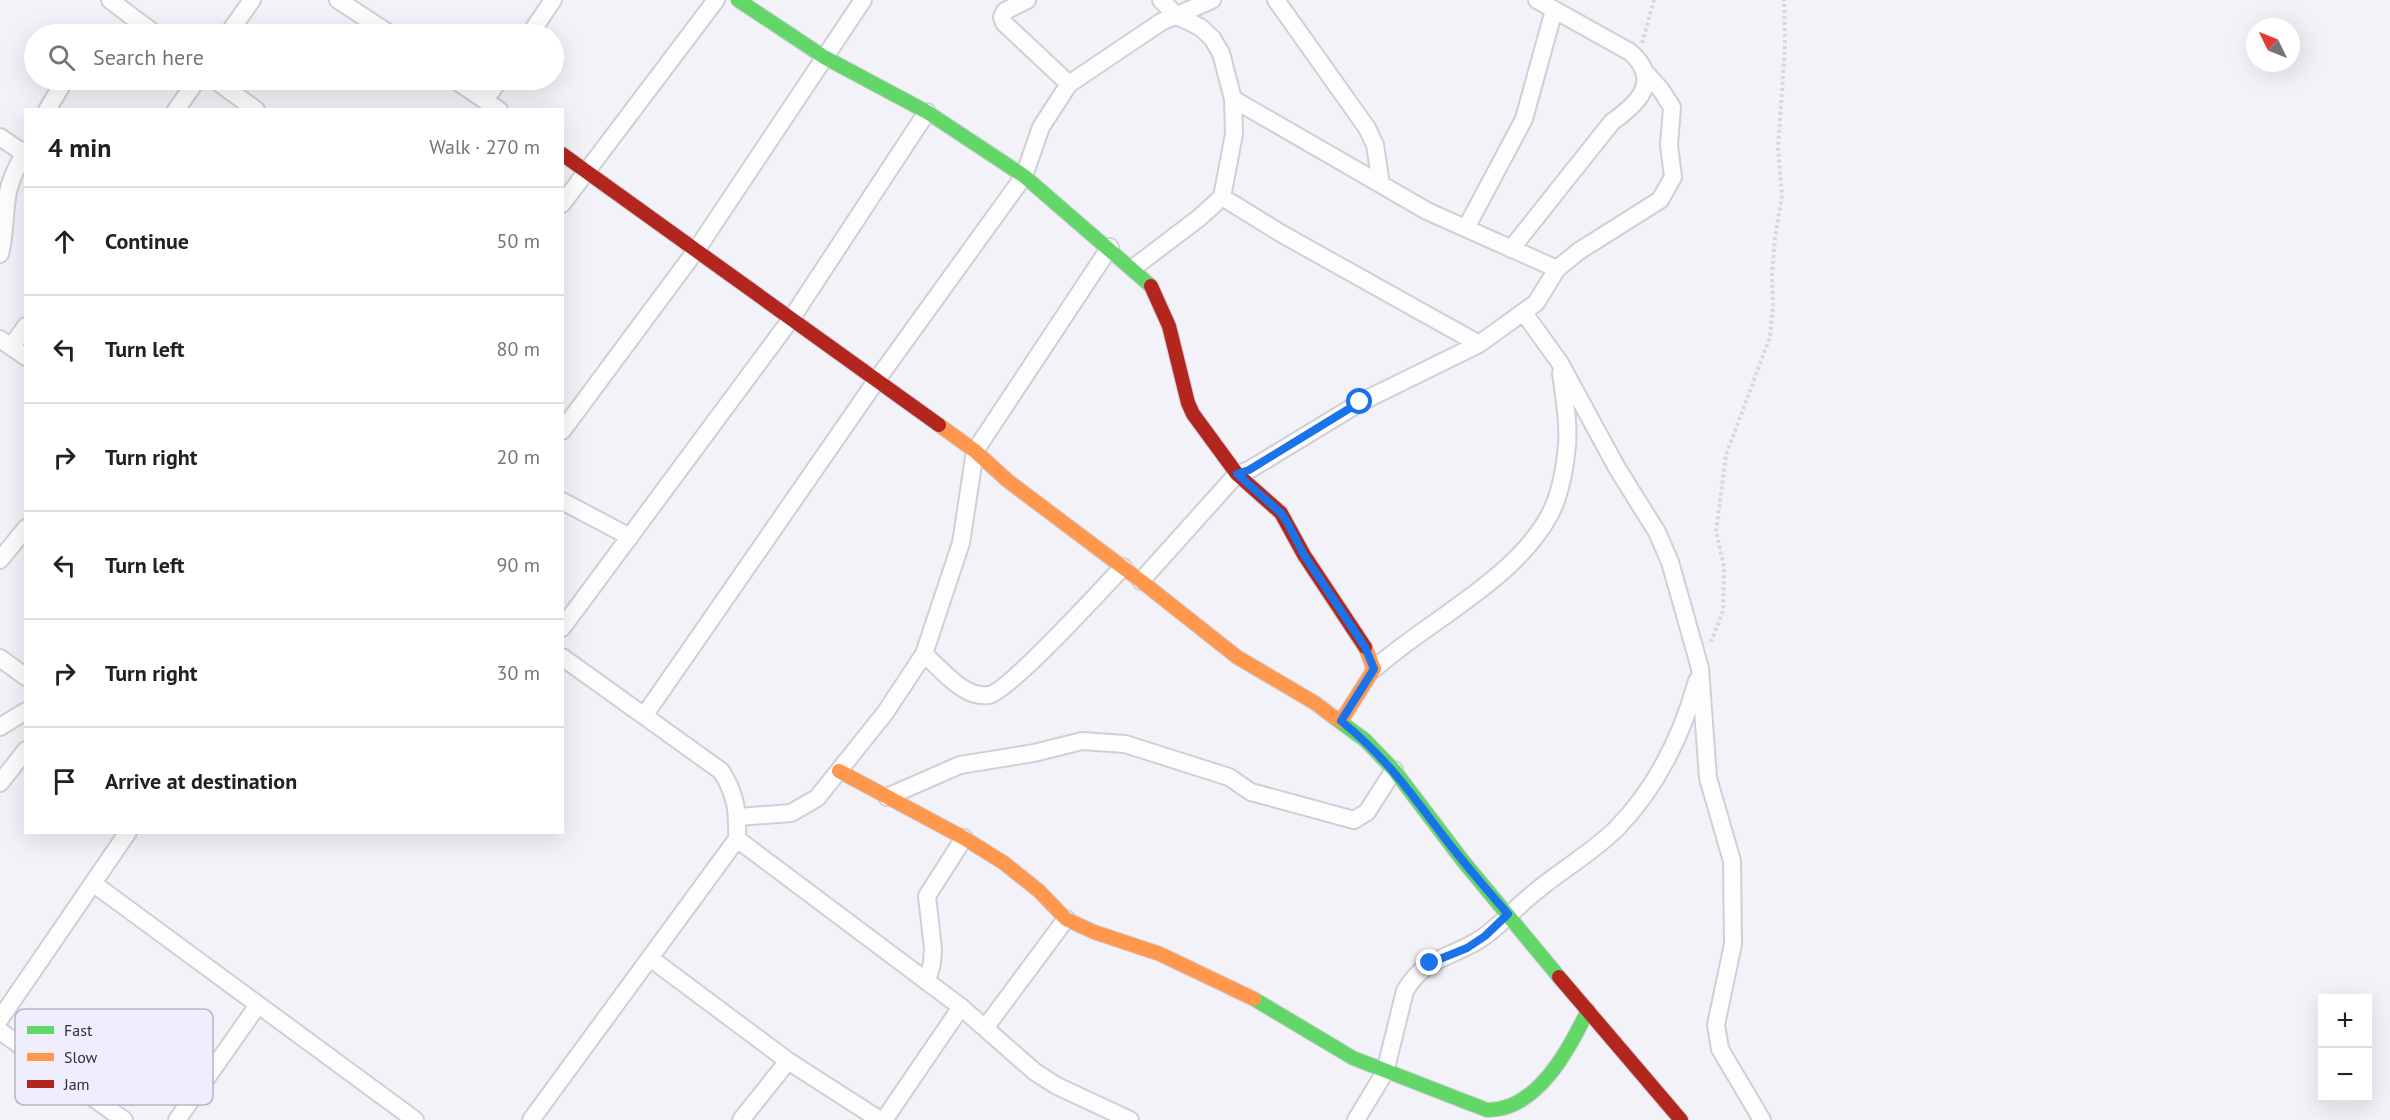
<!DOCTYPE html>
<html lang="en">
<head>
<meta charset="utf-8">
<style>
  body { margin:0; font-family:"PT Sans",sans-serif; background:#f2f2f2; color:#202124 }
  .controls { position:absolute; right:18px; bottom:18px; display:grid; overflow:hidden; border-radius:0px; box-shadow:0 6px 24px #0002 }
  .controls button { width:54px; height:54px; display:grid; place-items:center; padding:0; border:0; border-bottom:2px solid #e0e0e0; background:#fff; color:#202124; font:30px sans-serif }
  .compass { position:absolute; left:2246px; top:18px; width:54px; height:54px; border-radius:50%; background:#fff; box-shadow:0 6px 24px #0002; rotate:313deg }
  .stop { position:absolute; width:18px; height:18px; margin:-14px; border:4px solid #1a73e8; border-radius:50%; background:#fff }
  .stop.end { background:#1a73e8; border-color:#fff; box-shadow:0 2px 6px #0008 }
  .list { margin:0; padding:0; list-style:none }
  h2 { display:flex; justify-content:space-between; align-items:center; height:78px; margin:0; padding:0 24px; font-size:26px }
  h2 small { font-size:20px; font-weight:400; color:#757577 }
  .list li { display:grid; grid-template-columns:39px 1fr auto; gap:18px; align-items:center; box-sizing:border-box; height:108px; padding:0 24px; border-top:2px solid #e0e0e0 }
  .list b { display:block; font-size:22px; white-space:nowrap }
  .list em { font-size:20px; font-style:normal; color:#757577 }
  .icon { flex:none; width:33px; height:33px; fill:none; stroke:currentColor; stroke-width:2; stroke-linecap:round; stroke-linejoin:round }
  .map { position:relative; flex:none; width:2390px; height:1120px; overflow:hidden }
  .search { position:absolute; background:#fff; box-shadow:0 6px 24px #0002; left:24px; top:24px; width:540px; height:66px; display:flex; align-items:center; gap:15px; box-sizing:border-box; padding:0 21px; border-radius:33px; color:#757577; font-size:22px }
  .panel { position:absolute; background:#fff; box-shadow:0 6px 24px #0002; left:24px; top:108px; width:540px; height:726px; border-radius:0px }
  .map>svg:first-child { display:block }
</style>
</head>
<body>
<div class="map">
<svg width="2390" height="1120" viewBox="0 0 2390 1120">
  <rect width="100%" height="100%" fill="#f2f2f8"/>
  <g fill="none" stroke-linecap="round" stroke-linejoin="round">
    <!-- street casing -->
    <g stroke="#d0cfd8" stroke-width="20">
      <path id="street" d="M 110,0 L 155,34
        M 338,0 L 390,34
        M 1027,0 L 1005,11 L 1002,17 L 1004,23 L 1069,84
        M 1276,0 L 1367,128 L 1375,145 L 1381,184
        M 228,34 L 252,0
        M 530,34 L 553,0
        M 215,80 L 256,110
        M 455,80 L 499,110
        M 1233,99 L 1427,211 L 1557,269
        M 485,100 L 499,80
        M 47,110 L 65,80
        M 176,110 L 197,80
        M 0,137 L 26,155
        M 1222,197 L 1282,234 L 1479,344
        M 562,204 L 716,0
        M 1466,228 L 1524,119 L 1554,10
        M 1511,249 L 1612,122 C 1639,103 1662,80 1630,52 L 1537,0
        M 0,254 C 5,236 4,217 7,198 C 9,181 18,165 26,150
        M 1133,268 L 1199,218 L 1222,197 L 1234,134 L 1233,99 L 1221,53 L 1212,38 L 1200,27 L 1177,16 L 1161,0
        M 1524,313 L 1560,363 L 1617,468 L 1657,532 L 1670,562 L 1700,668 L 1708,778 L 1732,861 L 1733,944 L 1716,1025 L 1720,1049 L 1762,1120
        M 0,339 L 26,357
        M 11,347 L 26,326
        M 562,431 L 697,249 L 863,0
        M 562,501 L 630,537
        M 0,560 L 26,528
        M 1141,581 L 1237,474 L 1249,470 L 1361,402 L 1479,344 L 1536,303 L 1557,269 L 1579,251 L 1660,200 L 1673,177 L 1669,145 L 1672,107 L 1661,90 L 1647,74
        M 562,628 L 791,319 L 927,112
        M 924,654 C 941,669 964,699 989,695 C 1009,691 1103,588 1123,567
        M 0,658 L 26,677
        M 1374,669 C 1428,621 1514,580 1549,516 C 1560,496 1565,468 1567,445 C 1569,422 1564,396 1561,373
        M 644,716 L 876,381 L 1024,176 L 1041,127 L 1069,84 L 1161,22 L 1212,0
        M 0,727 L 26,711
        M 0,783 L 26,750
        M 887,797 L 960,765 L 1034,753 L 1082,741 L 1125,744 L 1229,777 L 1251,792 L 1354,820 L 1367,812 L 1394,770
        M 738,817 L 791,813 L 817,798 L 885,713 L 924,654 L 961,543 L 975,451 L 1110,247
        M 737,839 L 961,1007 L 1035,1072 L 1057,1086 L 1130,1120
        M 94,884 L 415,1120
        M 650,958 L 788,1061 L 880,1120
        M 927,982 L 932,963 L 933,949 L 927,896 L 964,838
        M 0,1019 L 128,832
        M 985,1028 L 1066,919
        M 0,1031 L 124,1120
        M 177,1120 L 258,1005
        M 531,1120 L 737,839 C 738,812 736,794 721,771 L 562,657
        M 741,1120 L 788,1061
        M 884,1120 L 961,1007
        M 1356,1120 L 1385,1072 L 1405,991 C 1425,956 1453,958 1482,938 C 1501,925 1516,907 1534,893 C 1561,870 1592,853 1617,828 C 1657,787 1682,735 1697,681"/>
    </g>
    <!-- fast casing -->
    <g stroke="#d0cfd8" stroke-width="16">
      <path id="fast" d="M 738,0 L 824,57 L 927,112 L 1024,176 L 1151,286
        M 1335,718 L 1365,740 L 1394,770 L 1463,861 L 1559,977
        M 1254,999 L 1353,1058 L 1487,1110 C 1537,1111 1570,1048 1588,1010"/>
    </g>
    <!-- slow casing -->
    <g stroke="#d0cfd8" stroke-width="16">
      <path id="slow" d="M 939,425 L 975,451 L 1008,481 L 1141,581 L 1237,657 L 1315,703 L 1335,718
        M 1341,721 L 1374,669 L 1365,647
        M 839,771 L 964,838 L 1004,863 L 1039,891 L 1066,919 L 1094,932 L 1160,954 L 1254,999"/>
    </g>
    <!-- jam casing -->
    <g stroke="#d0cfd8" stroke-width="16">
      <path id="jam" d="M 562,154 L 939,425
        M 1151,286 L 1169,326 L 1188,403 L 1193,414 L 1237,474 L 1281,513 L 1304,555 L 1365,647
        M 1559,977 L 1681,1120"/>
    </g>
    <!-- path -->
    <path stroke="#d8d8da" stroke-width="4" stroke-dasharray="3 3" stroke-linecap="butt" d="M 1642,43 L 1654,0
      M 1711,642 L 1723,611 L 1724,567 L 1716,531 L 1726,455 L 1770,337 L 1773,306 L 1772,273 L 1775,238 L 1782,195 L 1778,148 L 1785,48 L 1784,0"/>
    <!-- street -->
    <use href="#street" stroke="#fdfdfe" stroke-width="16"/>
    <!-- fast -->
    <use href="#fast" stroke="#63d668" stroke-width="14"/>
    <!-- slow -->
    <use href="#slow" stroke="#ff974d" stroke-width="14"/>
    <!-- jam -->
    <use href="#jam" stroke="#b3261e" stroke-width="14"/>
  </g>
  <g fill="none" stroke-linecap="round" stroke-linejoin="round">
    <!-- route -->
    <path stroke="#1a73e8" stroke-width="8" d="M 1360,402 L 1249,470 L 1237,474 L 1281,513 L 1287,522 L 1304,555 L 1365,647 L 1374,669 L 1341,721 C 1386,757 1409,791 1444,837 C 1464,863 1486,889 1508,914 L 1485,936 L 1467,948 L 1430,963"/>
  </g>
  <!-- legend -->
  <rect x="15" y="1009" width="198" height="96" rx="9" fill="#f0eefc" stroke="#b6b4c2" stroke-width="1.5"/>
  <rect x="27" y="1026" width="27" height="8" fill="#63d668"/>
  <rect x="27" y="1053" width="27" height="8" fill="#ff974d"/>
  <rect x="27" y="1080" width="27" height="8" fill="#b3261e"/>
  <g font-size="16" fill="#302d3a">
    <text x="64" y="1036">Fast</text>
    <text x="64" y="1063">Slow</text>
    <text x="64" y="1090">Jam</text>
  </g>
</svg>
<div class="controls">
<button>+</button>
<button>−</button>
</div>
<svg class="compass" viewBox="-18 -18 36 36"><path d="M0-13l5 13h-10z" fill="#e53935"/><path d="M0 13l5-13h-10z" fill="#757577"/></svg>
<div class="stop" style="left:1360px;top:402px"></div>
<div class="stop end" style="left:1430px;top:963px"></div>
<div class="search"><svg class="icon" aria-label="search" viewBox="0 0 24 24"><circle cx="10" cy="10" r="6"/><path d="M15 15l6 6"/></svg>Search here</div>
<section class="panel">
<h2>4 min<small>Walk · 270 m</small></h2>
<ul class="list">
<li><svg class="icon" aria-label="ahead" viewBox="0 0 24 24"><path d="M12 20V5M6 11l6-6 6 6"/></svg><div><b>Continue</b></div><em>50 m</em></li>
<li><svg class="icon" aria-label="left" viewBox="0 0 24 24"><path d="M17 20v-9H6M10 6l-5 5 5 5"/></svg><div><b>Turn left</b></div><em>80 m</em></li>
<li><svg class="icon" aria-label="right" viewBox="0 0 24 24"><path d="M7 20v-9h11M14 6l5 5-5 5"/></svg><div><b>Turn right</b></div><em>20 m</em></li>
<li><svg class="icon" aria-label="left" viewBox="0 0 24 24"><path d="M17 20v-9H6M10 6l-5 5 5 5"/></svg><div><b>Turn left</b></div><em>90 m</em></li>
<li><svg class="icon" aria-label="right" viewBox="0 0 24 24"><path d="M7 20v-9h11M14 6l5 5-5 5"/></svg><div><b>Turn right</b></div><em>30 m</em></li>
<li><svg class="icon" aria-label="arrive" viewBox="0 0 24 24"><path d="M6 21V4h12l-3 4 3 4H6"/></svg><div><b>Arrive at destination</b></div></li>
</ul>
</section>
</div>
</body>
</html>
